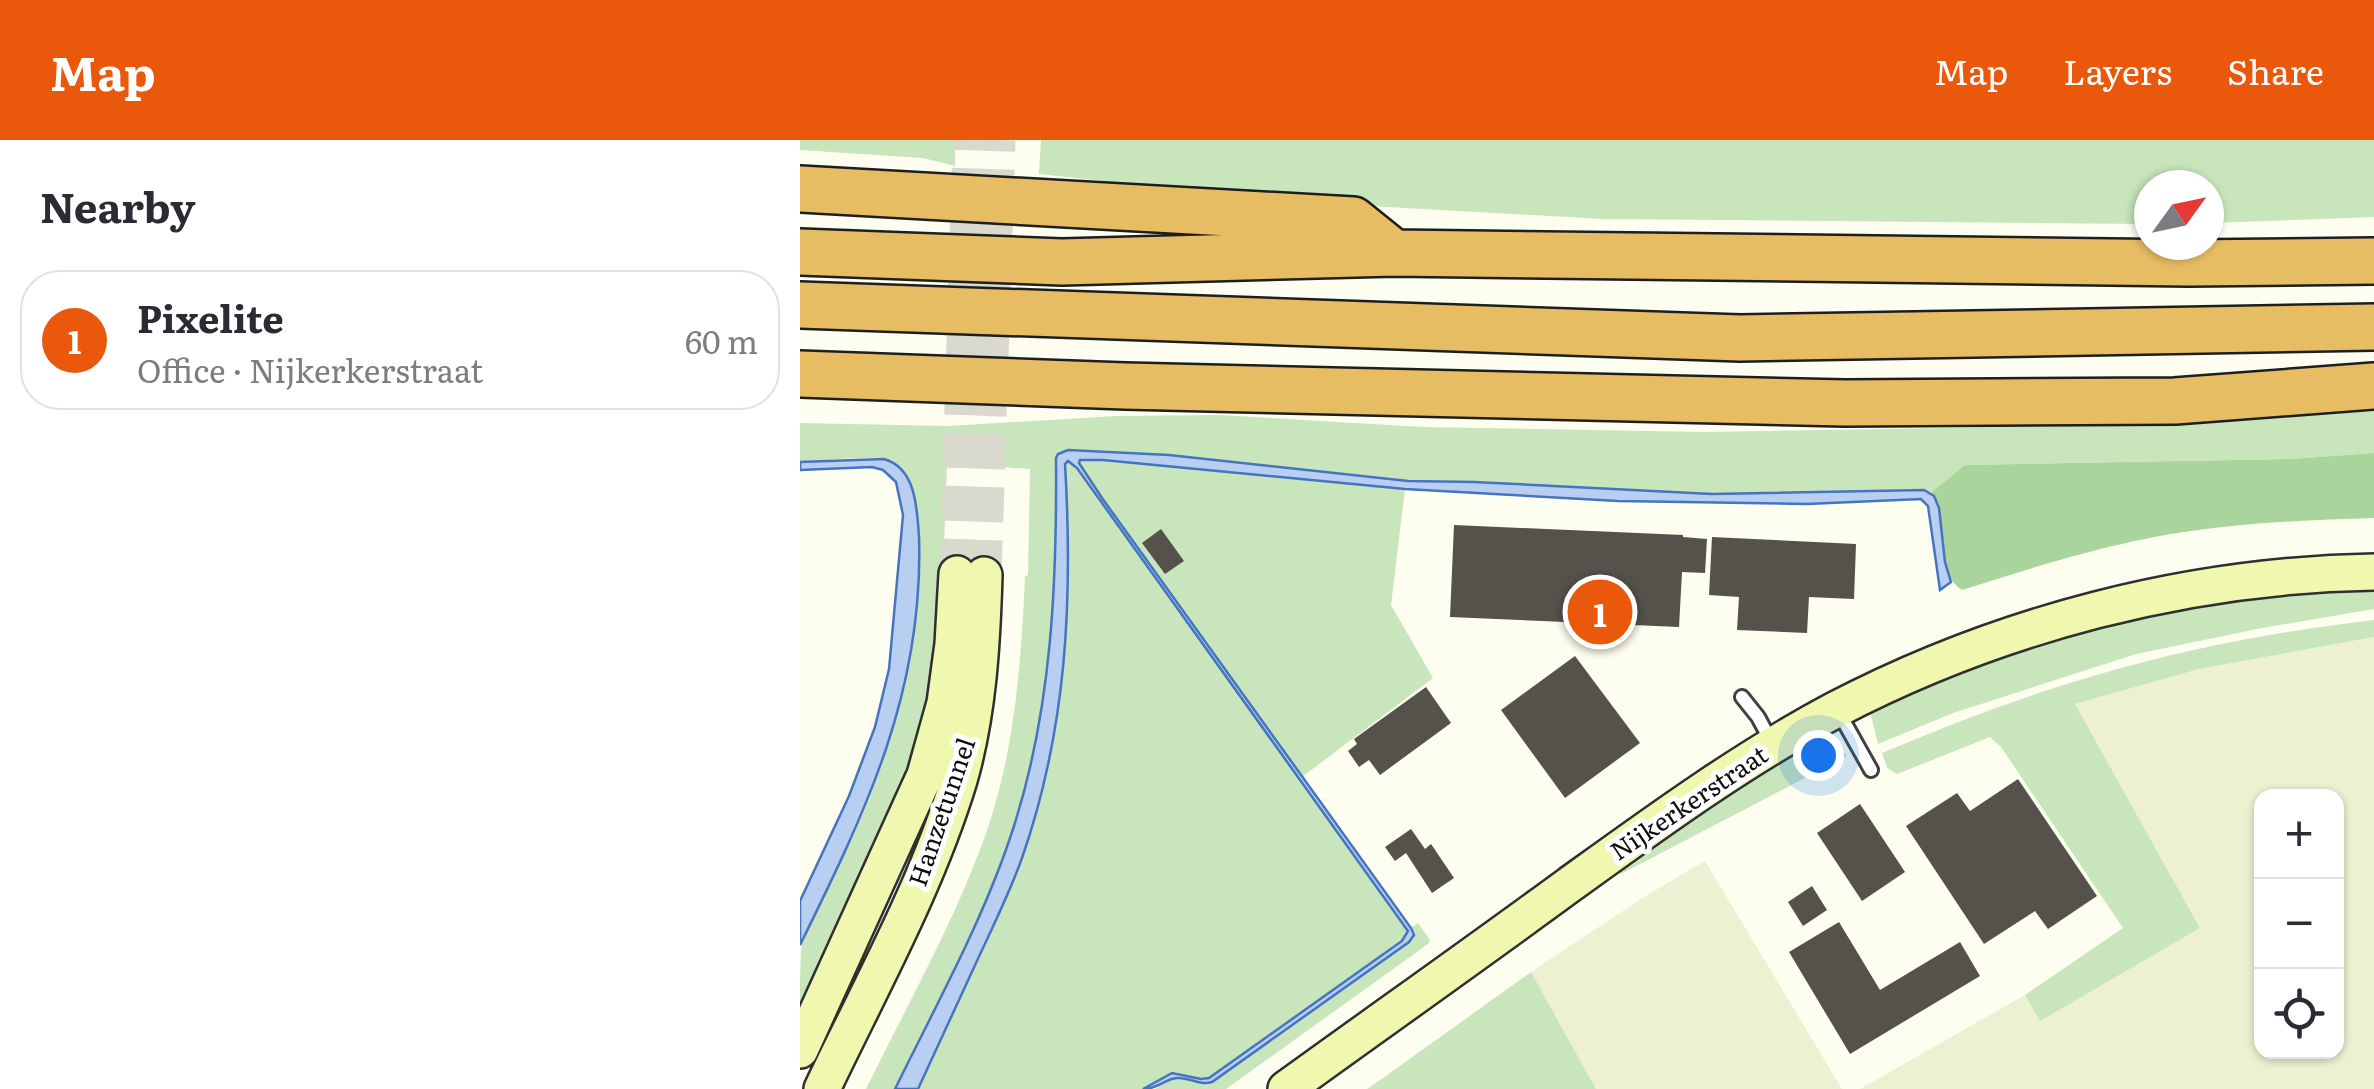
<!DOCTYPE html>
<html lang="en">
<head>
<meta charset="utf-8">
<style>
  body { margin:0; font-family:Literata,serif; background:#f2f2f3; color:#2b2b33 }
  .controls { position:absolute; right:30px; bottom:30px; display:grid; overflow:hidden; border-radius:20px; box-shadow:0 2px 8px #0004 }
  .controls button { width:90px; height:90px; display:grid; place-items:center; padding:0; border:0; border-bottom:2px solid #e1e1e2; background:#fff; color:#2b2b33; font:50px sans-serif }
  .compass { position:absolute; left:1334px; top:30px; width:90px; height:90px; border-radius:50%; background:#fff; box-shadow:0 2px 8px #0004; rotate:57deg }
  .you { position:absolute; left:1018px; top:615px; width:35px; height:35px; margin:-25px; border:8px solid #fff; border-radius:50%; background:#1a73e8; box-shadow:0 0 0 15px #1a73e833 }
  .badge { display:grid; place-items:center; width:65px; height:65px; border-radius:50%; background:#ea580c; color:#fff; font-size:32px; font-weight:700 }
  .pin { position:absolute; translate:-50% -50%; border:5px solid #fff; box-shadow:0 2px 10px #0006 }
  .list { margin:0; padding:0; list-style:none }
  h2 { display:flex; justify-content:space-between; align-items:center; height:130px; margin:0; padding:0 40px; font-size:42px }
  h2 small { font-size:32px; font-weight:400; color:#7c7c81 }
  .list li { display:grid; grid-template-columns:65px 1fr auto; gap:30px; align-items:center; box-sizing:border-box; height:140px; margin:0 20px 20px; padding:0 20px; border:2px solid #e1e1e2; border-radius:40px }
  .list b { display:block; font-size:38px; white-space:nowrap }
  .list p { margin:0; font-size:32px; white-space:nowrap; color:#7c7c81 }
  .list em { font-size:32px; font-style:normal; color:#7c7c81 }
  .icon { flex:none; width:55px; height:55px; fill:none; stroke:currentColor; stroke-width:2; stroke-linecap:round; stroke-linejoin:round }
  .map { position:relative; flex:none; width:1574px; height:949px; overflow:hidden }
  header { display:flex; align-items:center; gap:60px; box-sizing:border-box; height:140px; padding:0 50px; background:#ea580c; color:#fff }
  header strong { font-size:48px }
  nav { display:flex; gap:55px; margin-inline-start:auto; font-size:35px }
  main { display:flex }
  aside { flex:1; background:#fff }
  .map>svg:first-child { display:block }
</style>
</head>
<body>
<header>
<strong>Map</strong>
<nav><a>Map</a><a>Layers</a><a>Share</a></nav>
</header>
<main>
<aside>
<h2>Nearby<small></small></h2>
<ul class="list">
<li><span class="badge">1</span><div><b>Pixelite</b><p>Office · Nijkerkerstraat</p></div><em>60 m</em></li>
</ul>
</aside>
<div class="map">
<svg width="1574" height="949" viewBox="0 0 1574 949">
  <rect width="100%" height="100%" fill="#fdfeef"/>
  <!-- farmland -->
  <path fill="#edf1d1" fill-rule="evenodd" d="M 1574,497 L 1574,949 L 1060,949 L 1225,855 L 1240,880 L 1400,788 L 1275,564 L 1399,529 ZM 1462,656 L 1536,656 L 1536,912 L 1462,912 Z
    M 905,721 L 1042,949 L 796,949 L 731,832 L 847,755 Z"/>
  <!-- green -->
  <path fill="#c8e5bc" d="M 0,0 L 155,0 L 155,26 L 123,18 L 0,10 Z
    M 241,0 L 1574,0 L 1574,77 L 1409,83 L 1409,45 L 1349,45 L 1349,84 L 803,79 L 498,62 L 239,34 Z
    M 1574,271 L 1574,313 L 1490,319 L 1166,325 L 1131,353 L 1124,350 L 912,354 L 674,342 L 608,341 L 369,315 L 285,310 L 262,312 L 256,318 C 257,442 252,567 214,686 C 185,777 137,863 95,949 L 66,949 C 105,869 150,790 181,707 C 214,621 221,528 225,436 L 228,435 L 230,329 L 147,323 C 144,412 142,503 119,589 C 92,684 42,773 0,863 C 0,844 0,819 2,802 C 14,767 36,733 52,699 C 95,604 122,502 119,397 C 118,373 116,333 91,321 C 76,314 20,321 0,322 L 0,283 L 148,286 L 316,276 L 420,275 L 623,287 L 903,292 L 1330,285 Z
    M 285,319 L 605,349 L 591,465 L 633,538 L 502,637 L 302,358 L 279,322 Z
    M 268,321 L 277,328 L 608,791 L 602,801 L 405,940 L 369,934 L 343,949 L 118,949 C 139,903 160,857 181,811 C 195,781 210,752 221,721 C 269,593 273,458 265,324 Z
    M 1574,449 L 1574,469 L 1462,488 L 1336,514 L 1153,573 L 1078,604 L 1070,572 C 1112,553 1154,533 1198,517 C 1316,475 1449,451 1574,449 Z
    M 1574,480 L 1574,497 L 1399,529 L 1275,564 L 1400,788 L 1240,881 L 1225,855 L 1323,788 L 1201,607 L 1190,597 L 1097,634 L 1087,628 L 1082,613 C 1153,583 1224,556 1297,535 C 1387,508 1481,491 1574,480 Z
    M 1026,595 L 1047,616 L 821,734 L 817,729 L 963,631 Z
    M 618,783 L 630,800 L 628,804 L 426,949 L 355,949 C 362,945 370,938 378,938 C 391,938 399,946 412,942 L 609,802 L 613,797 L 611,788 Z
    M 731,832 L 796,949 L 567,949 L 583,938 Z"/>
  <!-- forest -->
  <path fill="#a9d49c" d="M 1574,313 L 1574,378 C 1513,380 1452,382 1391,391 C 1312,402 1237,426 1162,450 C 1131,429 1151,381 1131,353 L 1165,325 L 1490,319 Z"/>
  <!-- water -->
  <path fill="#b8cff1" stroke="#4674c1" stroke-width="2.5" d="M 268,310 L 369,315 L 608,341 L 674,342 L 912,354 L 1124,350 L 1134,356 L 1139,368 L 1145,422 L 1151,442 L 1140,450 L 1128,366 L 1121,359 L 1007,364 L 818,361 L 605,349 L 303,320 L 280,320 L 279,323 L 302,358 L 611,788 L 614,795 L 609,802 L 412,942 C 399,946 390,937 377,938 C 364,939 359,949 343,949 L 372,933 L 401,939 L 409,938 L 602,801 L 608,791 L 277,328 L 268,321 L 265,324 C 273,460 267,589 222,718 C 211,749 196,780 182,810 C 161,856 139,903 118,949 L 95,949 C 137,863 185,777 214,686 C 252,567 257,442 256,318 L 258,314 Z
    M 84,319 C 116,328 117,368 119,397 C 124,551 66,671 0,805 L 0,761 L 49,656 L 75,587 L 89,529 L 103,375 L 96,342 L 83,330 L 72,327 L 0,330 L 0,322 Z"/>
  <!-- building -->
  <path fill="#55514b" d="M 654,385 L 883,395 L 883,397 L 907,399 L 905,433 L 882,432 L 879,487 L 786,483 L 787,472 L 766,471 L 765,482 L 650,477 Z
    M 361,389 L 384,421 L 365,434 L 342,403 Z
    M 912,397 L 1056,404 L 1054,459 L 1009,457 L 1007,493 L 937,490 L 939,457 L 909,455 Z
    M 775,516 L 840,603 L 765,658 L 701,570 Z
    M 626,547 L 651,583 L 580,635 L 569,620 L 559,627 L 548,611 L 557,604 L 554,599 Z
    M 1218,639 L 1297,756 L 1248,789 L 1235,771 L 1184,804 L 1106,686 L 1157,653 L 1170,671 Z
    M 1060,664 L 1105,732 L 1062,761 L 1017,693 Z
    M 611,689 L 625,709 L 631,704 L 654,738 L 632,753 L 606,713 L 595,721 L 585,707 Z
    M 1012,746 L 1027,770 L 1003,786 L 988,762 Z
    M 1039,782 L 1080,850 L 1160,802 L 1180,836 L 1050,914 L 989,812 Z"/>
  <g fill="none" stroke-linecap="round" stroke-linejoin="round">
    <!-- secondary-tunnel -->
    <path stroke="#d9dacd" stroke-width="35" stroke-dasharray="35 18" stroke-linecap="butt" d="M 157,434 L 170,0
      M 184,435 L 198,0"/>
    <!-- service casing -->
    <g stroke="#404040" stroke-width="18">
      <path id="service" d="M 942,557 L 958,577 L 972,603
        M 1038,571 L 1071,630"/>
    </g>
    <!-- secondary casing -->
    <g stroke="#2f2f2f" stroke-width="40">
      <path id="secondary" d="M 0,910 L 125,635 L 145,563 L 153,504 L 157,434
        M 22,949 C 70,848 126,748 159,640 C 178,574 182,504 184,435
        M 486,949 C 580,881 675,814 769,745 C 855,683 941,620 1035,570 C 1200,484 1388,435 1574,432"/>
    </g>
    <!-- motorway casing -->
    <g stroke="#1e1e1e" stroke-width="50">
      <path id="motorway" d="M 0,49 L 553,80 L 594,113
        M 0,112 L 262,122 L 594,113 L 1389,123 L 1574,121
        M 0,165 L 940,198 L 1574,187
        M 0,234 L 325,246 L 1045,263 L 1375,261 L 1574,246"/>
    </g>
    <!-- service -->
    <use href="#service" stroke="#fff" stroke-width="12"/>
    <!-- secondary -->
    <use href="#secondary" stroke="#f0f8b0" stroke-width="35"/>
    <!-- motorway -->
    <use href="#motorway" stroke="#e7bd64" stroke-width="45"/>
  </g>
  <g text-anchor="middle" stroke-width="10" stroke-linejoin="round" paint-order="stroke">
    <!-- street labels -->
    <g font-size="25" fill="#0d0d0d" stroke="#fff">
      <text transform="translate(889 663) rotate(-34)" y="9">Nijkerkerstraat</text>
      <text transform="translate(142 672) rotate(-71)" y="9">Hanzetunnel</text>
    </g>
  </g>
</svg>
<div class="controls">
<button>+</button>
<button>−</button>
<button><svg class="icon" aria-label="locate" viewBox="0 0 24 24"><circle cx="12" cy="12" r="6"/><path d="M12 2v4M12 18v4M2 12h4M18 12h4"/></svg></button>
</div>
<svg class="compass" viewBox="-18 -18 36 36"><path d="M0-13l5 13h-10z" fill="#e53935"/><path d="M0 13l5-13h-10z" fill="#7c7c81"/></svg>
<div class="you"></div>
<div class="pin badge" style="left:800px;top:472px">1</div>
</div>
</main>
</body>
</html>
